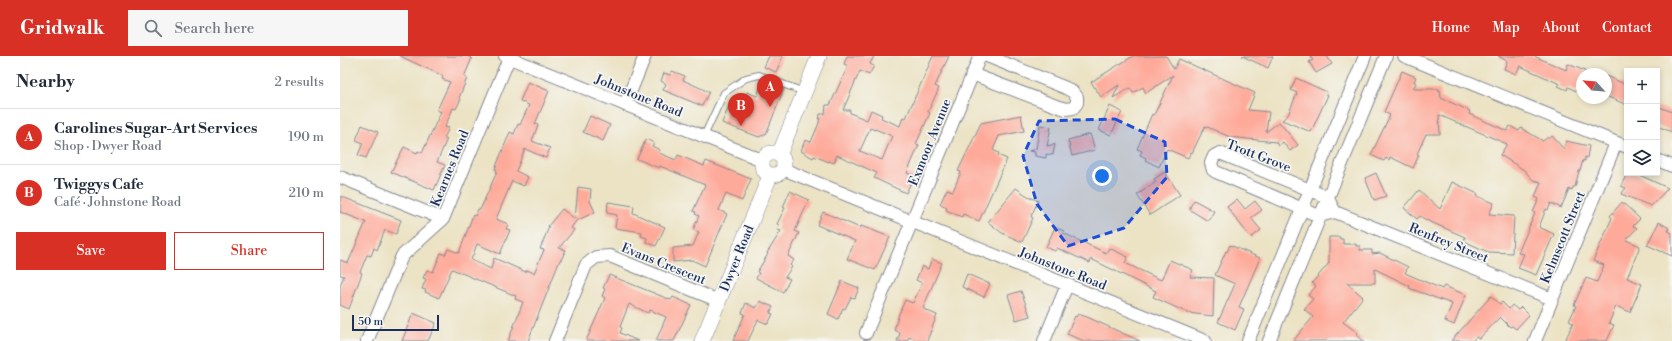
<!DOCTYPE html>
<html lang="en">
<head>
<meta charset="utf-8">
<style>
  body { margin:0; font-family:"Libre Bodoni",serif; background:#f6f6f7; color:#1f2937 }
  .controls { position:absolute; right:12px; top:12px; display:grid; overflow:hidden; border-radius:0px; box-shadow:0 2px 6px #0003 }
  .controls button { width:36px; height:36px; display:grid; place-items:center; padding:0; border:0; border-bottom:1px solid #e0e1e3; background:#fff; color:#1f2937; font:20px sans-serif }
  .compass { position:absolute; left:1236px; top:12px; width:36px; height:36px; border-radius:50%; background:#fff; box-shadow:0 2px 6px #0003; rotate:296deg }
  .scale { position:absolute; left:12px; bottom:10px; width:87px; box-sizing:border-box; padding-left:4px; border:2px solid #1b2f5e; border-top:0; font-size:11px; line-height:14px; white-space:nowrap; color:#1b2f5e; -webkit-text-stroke:3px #f6f6f2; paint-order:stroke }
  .you { position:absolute; left:762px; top:120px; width:14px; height:14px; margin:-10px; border:3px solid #fff; border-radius:50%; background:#1a73e8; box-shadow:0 0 0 6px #1a73e833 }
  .badge { display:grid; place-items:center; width:26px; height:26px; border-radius:50%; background:#d93025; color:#fff; font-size:13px; font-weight:700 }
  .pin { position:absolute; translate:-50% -33px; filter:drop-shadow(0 1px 2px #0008) }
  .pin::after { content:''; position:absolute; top:21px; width:14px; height:12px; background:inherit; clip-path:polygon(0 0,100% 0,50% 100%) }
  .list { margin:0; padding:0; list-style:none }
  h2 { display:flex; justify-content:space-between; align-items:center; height:52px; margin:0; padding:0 16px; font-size:17px }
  h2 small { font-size:13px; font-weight:400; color:#747a83 }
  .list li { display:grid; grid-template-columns:26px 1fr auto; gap:12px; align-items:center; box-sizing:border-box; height:56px; padding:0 16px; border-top:1px solid #e0e1e3 }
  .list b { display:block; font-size:15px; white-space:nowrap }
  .list p { margin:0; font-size:13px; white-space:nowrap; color:#747a83 }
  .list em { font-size:13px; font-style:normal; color:#747a83 }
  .actions { display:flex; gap:8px; padding:12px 16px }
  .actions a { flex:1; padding:9px 0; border:1px solid #d93025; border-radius:0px; text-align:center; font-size:14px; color:#d93025 }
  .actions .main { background:#d93025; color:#fff }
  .icon { flex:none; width:22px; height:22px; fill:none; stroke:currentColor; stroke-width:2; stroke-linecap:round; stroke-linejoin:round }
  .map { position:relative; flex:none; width:1332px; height:285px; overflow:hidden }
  header { display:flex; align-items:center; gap:24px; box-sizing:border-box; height:56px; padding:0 20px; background:#d93025; color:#fff }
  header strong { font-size:19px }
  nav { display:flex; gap:22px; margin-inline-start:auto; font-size:14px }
  .search { width:280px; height:36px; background:#f6f6f7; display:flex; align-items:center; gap:10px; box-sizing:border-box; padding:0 14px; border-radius:0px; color:#747a83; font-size:15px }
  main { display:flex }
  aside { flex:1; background:#fff }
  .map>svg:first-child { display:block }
</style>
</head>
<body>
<header>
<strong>Gridwalk</strong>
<div class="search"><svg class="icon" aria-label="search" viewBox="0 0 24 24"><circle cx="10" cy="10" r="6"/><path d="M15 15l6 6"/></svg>Search here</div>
<nav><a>Home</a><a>Map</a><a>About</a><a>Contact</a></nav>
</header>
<main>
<aside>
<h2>Nearby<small>2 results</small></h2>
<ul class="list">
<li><span class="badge">A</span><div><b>Carolines Sugar-Art Services</b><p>Shop · Dwyer Road</p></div><em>190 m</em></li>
<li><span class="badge">B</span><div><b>Twiggys Cafe</b><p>Café · Johnstone Road</p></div><em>210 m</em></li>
</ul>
<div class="actions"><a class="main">Save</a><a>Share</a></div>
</aside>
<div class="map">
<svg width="1332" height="285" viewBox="0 0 1332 285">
  <rect width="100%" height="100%" fill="#f6f6f2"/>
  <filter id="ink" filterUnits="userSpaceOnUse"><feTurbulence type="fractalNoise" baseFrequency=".025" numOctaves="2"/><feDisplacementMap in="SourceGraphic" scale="8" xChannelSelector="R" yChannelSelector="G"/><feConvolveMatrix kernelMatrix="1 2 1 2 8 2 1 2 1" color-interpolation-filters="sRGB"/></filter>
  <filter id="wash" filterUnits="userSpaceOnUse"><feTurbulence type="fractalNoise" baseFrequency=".012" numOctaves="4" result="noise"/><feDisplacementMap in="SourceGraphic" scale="16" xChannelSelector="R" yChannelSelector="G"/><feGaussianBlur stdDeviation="0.9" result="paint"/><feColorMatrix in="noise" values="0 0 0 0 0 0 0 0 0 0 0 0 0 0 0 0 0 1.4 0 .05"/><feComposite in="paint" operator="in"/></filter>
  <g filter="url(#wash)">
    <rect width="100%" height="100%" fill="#ece3c5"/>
    <g id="blocks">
      <!-- building -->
      <path fill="#feaa9a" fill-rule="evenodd" d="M 60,0 L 126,0 L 132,2 L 124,21 L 127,22 L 119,42 L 121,43 L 116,53 L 113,52 L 105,71 L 109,72 L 104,82 L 107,83 L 97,106 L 105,109 L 94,134 L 51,116 L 64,91 L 77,97 L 78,95 L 82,97 L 101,56 L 97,54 L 110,26 L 102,23 L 103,20 Z
        M 429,0 L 443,0 L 436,16 L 424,11 Z
        M 507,0 L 534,0 L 530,8 L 534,10 L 529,19 L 520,15 L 503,54 L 510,54 L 510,57 L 527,64 L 531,54 L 542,59 L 541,62 L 560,70 L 563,61 L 566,62 L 593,0 L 609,0 L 595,30 L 599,32 L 588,56 L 590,57 L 576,88 L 579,89 L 567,117 L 574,120 L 566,137 L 534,122 L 537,117 L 497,99 L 494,107 L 489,105 L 489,106 L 474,100 L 473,102 L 461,95 L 465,84 L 471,86 L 479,67 L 480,58 L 485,58 L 486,49 L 490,49 L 508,10 L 504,8 ZM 530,72 L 535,74 L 535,73 L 552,80 L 542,104 L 520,95 Z
        M 793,0 L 826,0 L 834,13 L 839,3 L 915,37 L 908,54 L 929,56 L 926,76 L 939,66 L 958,89 L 950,95 L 943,86 L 938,90 L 936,86 L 890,81 L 865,70 L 852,97 L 851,96 L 848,102 L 827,93 L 819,111 L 805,104 L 806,102 L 800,99 L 802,95 L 797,93 L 812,58 L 814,59 L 833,19 L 806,37 L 803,31 L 793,37 L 790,32 L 773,42 L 779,29 L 761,41 L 751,26 Z
        M 902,0 L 933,0 L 928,12 Z
        M 970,0 L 987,0 L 992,8 L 976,17 L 969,6 L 973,4 Z
        M 1158,0 L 1194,0 L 1226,14 L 1228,8 L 1245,15 L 1244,18 L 1242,18 L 1242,22 L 1236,35 L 1228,31 L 1227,34 L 1218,30 L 1220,28 L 1180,10 L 1176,18 L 1164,13 L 1167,5 Z
        M 332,15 L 345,20 L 343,24 L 369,36 L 362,50 L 323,34 L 326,28 L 321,25 L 324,17 L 330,19 Z
        M 1062,15 L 1076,21 L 1074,26 L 1076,27 L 1073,33 L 1099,33 L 1099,35 L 1100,34 L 1101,42 L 1130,55 L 1129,58 L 1167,75 L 1170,70 L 1179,75 L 1181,72 L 1203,85 L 1208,81 L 1209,83 L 1212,80 L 1224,93 L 1226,85 L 1249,90 L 1247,102 L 1245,101 L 1245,105 L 1243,104 L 1240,115 L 1239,115 L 1235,131 L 1233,131 L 1232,134 L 1229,133 L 1221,152 L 1211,147 L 1208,154 L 1206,153 L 1199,171 L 1214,178 L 1196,219 L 1178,212 L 1184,198 L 1178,197 L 1195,157 L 1193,156 L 1199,143 L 1195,141 L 1201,126 L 1193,124 L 1184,114 L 1160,99 L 1167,88 L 1099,59 L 1100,78 L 1086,78 L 1077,98 L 1079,99 L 1073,112 L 1050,101 L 1049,104 L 1046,102 L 1044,105 L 1031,99 L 1050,59 L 1044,56 Z
        M 1266,20 L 1287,29 L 1287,49 L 1266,40 Z
        M 956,22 L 987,36 L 986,38 L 988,39 L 971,76 L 942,64 L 948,59 L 957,37 L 951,34 Z
        M 423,25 L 444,33 L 426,78 L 419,81 L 382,67 L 391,45 L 402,49 L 407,36 L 417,40 Z
        M 188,26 L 209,35 L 195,68 L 198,69 L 192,85 L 210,92 L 206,102 L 185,93 L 176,115 L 188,121 L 184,130 L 172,125 L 156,163 L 168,168 L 166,173 L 170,174 L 160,198 L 137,188 L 131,204 L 151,213 L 154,202 L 186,216 L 187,214 L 194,217 L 204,194 L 200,193 L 209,171 L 208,170 L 222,153 L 235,163 L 238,131 L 251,133 L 250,145 L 255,156 L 236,165 L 231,172 L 234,174 L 219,192 L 226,194 L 221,204 L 220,204 L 188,285 L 168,285 L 183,246 L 175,243 L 176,240 L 112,213 L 99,242 L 85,236 L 86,234 L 82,233 L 86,223 L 83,222 L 87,214 L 93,216 L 101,197 L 105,199 L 108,193 L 119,197 L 133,159 L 135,160 L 138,153 L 140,154 L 156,118 L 157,114 L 155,113 L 170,76 L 174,78 L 178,68 L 180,69 L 189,49 L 180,45 Z
        M 770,50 L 782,56 L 771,79 L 759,74 Z
        M 1317,50 L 1332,56 L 1332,76 L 1317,70 Z
        M 681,59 L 684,75 L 659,80 L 653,94 L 659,97 L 658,99 L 667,103 L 639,165 L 623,158 L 622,161 L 606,154 L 607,151 L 600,148 L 607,133 L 613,135 L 621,116 L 618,115 L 641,67 Z
        M 250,60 L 270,69 L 263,85 L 243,76 Z
        M 22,69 L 38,76 L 26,102 L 18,99 L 23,87 L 16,84 Z
        M 700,69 L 711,71 L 707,90 L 715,88 L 713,99 L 706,98 L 706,102 L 695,100 L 695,96 L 689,95 L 696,93 Z
        M 750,78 L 755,94 L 732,100 L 728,84 Z
        M 306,83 L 314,87 L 312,90 L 320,94 L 319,97 L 336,104 L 338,99 L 364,110 L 366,105 L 411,123 L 402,145 L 386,138 L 379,154 L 387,158 L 365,210 L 352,204 L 333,206 L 333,192 L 353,190 L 359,176 L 353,174 L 359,160 L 355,158 L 356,156 L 353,155 L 365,129 L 320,110 L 319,112 L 297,103 Z
        M 825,116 L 840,139 L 810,159 L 797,139 L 816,126 L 814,123 Z
        M 1036,117 L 1046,140 L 1034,144 L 1025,122 Z
        M 1287,117 L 1295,117 L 1328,132 L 1311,150 L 1281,138 L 1286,132 L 1281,130 Z
        M 1112,126 L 1138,138 L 1137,140 L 1154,147 L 1149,158 L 1174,160 L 1172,197 L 1148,196 L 1124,185 L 1125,181 L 1086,164 L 1080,160 L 1077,163 L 1064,152 L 1079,134 L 1100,153 Z
        M 676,132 L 686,139 L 698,145 L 692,158 L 691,161 L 693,162 L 682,186 L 662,177 L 648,166 Z
        M 450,135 L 469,144 L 455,175 L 459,177 L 448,200 L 454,204 L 450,209 L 452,211 L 445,221 L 450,223 L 443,236 L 416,222 L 419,217 L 417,216 L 428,198 L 427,197 L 441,175 L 437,174 L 439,169 L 437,168 L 445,152 L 443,151 Z
        M 0,140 L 61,164 L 56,178 L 45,174 L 37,194 L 34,192 L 31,200 L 27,199 L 20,216 L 22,217 L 9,253 L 0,249 L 0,229 L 4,220 L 0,219 L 0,204 L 8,207 L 26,166 L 0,156 Z
        M 897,143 L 905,153 L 915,145 L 922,154 L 911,162 L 921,174 L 911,182 L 887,151 Z
        M 854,144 L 874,155 L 868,165 L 850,154 L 850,151 Z
        M 268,146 L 294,150 L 293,157 L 325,171 L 316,190 L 306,186 L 307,182 L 301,180 L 302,176 L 275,172 L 277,159 L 267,157 Z
        M 1282,146 L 1300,163 L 1293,170 L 1297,172 L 1286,184 L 1300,190 L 1287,222 L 1302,228 L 1290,256 L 1276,250 L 1269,267 L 1274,269 L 1267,285 L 1225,285 L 1233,267 L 1229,265 L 1236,250 L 1234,249 L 1246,222 L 1257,226 L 1264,209 L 1253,205 L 1272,162 L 1270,160 Z
        M 483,156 L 520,172 L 521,170 L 550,181 L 535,214 L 507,203 L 515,185 L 477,169 Z
        M 1319,166 L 1329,172 L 1328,175 L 1332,177 L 1332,200 L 1307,189 Z
        M 715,171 L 724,175 L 723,177 L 766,197 L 769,192 L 788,201 L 785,207 L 821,224 L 830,204 L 853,214 L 850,221 L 874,222 L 873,260 L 848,257 L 813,241 L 816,235 L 751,203 L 750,207 L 717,192 L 715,195 L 706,191 Z
        M 989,181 L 1000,181 L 1000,183 L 1003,183 L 1003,188 L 1016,188 L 1016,190 L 1020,190 L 1020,194 L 1032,194 L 1032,198 L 1040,197 L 1068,211 L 1065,217 L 1102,233 L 1104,230 L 1126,239 L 1114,269 L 1105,265 L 1112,248 L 1069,232 L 1070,230 L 1035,213 L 1035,227 L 1007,227 L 1023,241 L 1003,266 L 1018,277 L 1017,279 L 1024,285 L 953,285 L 973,261 L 964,253 L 973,243 L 968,239 L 976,230 L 972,227 L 989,207 Z
        M 890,189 L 920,202 L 899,251 L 904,253 L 895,274 L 878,266 L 895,228 L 875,219 L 886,195 L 887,196 Z
        M 592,203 L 602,207 L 583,252 L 585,253 L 585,254 L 597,259 L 587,285 L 580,285 L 569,281 L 567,285 L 557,285 L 560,277 L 554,274 L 559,258 L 565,244 L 573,247 L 582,227 L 576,224 L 582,210 L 588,213 Z
        M 627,218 L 650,228 L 644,241 L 622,231 Z
        M 269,219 L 331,244 L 333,241 L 351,249 L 334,285 L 316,285 L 326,261 L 310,254 L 308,257 L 289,248 L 280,271 L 282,272 L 280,277 L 298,285 L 246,285 L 265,242 L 262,240 L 265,233 L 263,232 Z
        M 502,225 L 519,232 L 515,242 L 511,241 L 505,253 L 503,252 L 498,263 L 488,258 Z
        M 681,235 L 690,260 L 676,264 L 668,239 Z
        M 1151,240 L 1160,248 L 1162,246 L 1169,253 L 1172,249 L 1178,254 L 1181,251 L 1189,259 L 1176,273 L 1172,270 L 1170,271 L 1160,261 L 1139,283 L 1136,281 L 1132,285 L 1111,285 Z
        M 420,245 L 433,251 L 430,257 L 433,258 L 428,268 L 418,264 L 408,285 L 393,285 L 405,258 L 402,257 L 406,247 L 416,252 Z
        M 73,257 L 96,267 L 88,285 L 62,285 Z
        M 738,258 L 747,261 L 800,285 L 744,285 L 727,278 L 735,260 L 736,261 Z"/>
    </g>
  </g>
  <g filter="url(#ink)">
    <use href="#blocks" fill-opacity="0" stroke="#848992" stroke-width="1"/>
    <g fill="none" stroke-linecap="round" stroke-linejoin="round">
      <!-- service casing -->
      <g stroke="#848992" stroke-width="8">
        <path id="service" d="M 364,80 L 384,37 L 406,22 L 419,19 L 464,36"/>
      </g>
      <!-- minor casing -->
      <g stroke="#848992" stroke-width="14">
        <path id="minor" d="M 165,0 L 422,104
          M 1064,0 L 1287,91
          M 632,18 L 719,51 L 726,53 L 733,52 L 737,47 L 737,41 L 733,36 L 726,32 L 647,0
          M 285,49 L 305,0
          M 880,97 L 987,141 L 995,156 L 979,160 L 876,116 L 873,114 L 871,107 L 874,100 Z
          M 1317,104 L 1332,110
          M 443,113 L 865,285
          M 0,121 L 103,163
          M 995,156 L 1212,243
          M 526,277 L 640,0
          M 27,285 L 62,200 L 103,163 L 169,2
          M 215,285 L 246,209 L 256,201 L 270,200 L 379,245
          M 704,285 L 727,229
          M 908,285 L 1025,0
          M 929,285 L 1046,0
          M 1195,285 L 1276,87"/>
      </g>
      <!-- tertiary casing -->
      <g stroke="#848992" stroke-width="16">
        <path id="tertiary" d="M422 108a11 11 0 1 1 22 0a11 11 0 1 1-22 0Z
          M 439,99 L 479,0
          M 362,285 L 430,120"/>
      </g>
      <!-- service -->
      <use href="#service" stroke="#fff" stroke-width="6"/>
      <!-- minor -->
      <use href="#minor" stroke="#fff" stroke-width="12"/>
      <!-- tertiary -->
      <use href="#tertiary" stroke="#fff" stroke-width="15"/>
    </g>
  </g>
  <!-- marked area -->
  <path fill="#1d4ed8" fill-opacity="0.2" stroke="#1d4ed8" stroke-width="3" stroke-dasharray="8 5" stroke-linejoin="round" d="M 775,63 L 825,86 L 827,121 L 784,172 L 728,190 L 697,148 L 683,100 L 699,65 Z"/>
  <g text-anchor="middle" stroke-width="3.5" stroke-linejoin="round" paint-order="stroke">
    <!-- street labels -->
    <g font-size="13" fill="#1b2f5e" stroke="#f6f6f2">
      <text transform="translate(299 39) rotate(22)" y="5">Johnstone Road</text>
      <text transform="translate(589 86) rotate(-68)" y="5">Exmoor Avenue</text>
      <text transform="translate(919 99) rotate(21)" y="5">Trott Grove</text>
      <text transform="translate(109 112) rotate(-68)" y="5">Kearnes Road</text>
      <text transform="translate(1222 181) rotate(-68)" y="5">Kelmscott Street</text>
      <text transform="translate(1109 186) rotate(22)" y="5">Renfrey Street</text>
      <text transform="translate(396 202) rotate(-68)" y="5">Dwyer Road</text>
      <text transform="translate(324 207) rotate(22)" y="5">Evans Crescent</text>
      <text transform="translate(723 212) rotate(22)" y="5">Johnstone Road</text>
    </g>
  </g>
</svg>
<div class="controls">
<button>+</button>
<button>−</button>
<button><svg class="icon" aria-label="layers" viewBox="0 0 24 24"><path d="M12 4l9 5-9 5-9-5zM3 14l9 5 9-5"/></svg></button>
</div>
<svg class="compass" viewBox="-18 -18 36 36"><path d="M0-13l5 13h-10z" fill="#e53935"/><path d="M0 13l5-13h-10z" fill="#747a83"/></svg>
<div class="scale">50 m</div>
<div class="you"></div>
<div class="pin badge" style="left:430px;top:51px">A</div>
<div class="pin badge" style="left:401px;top:70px">B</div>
</div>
</main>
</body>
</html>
